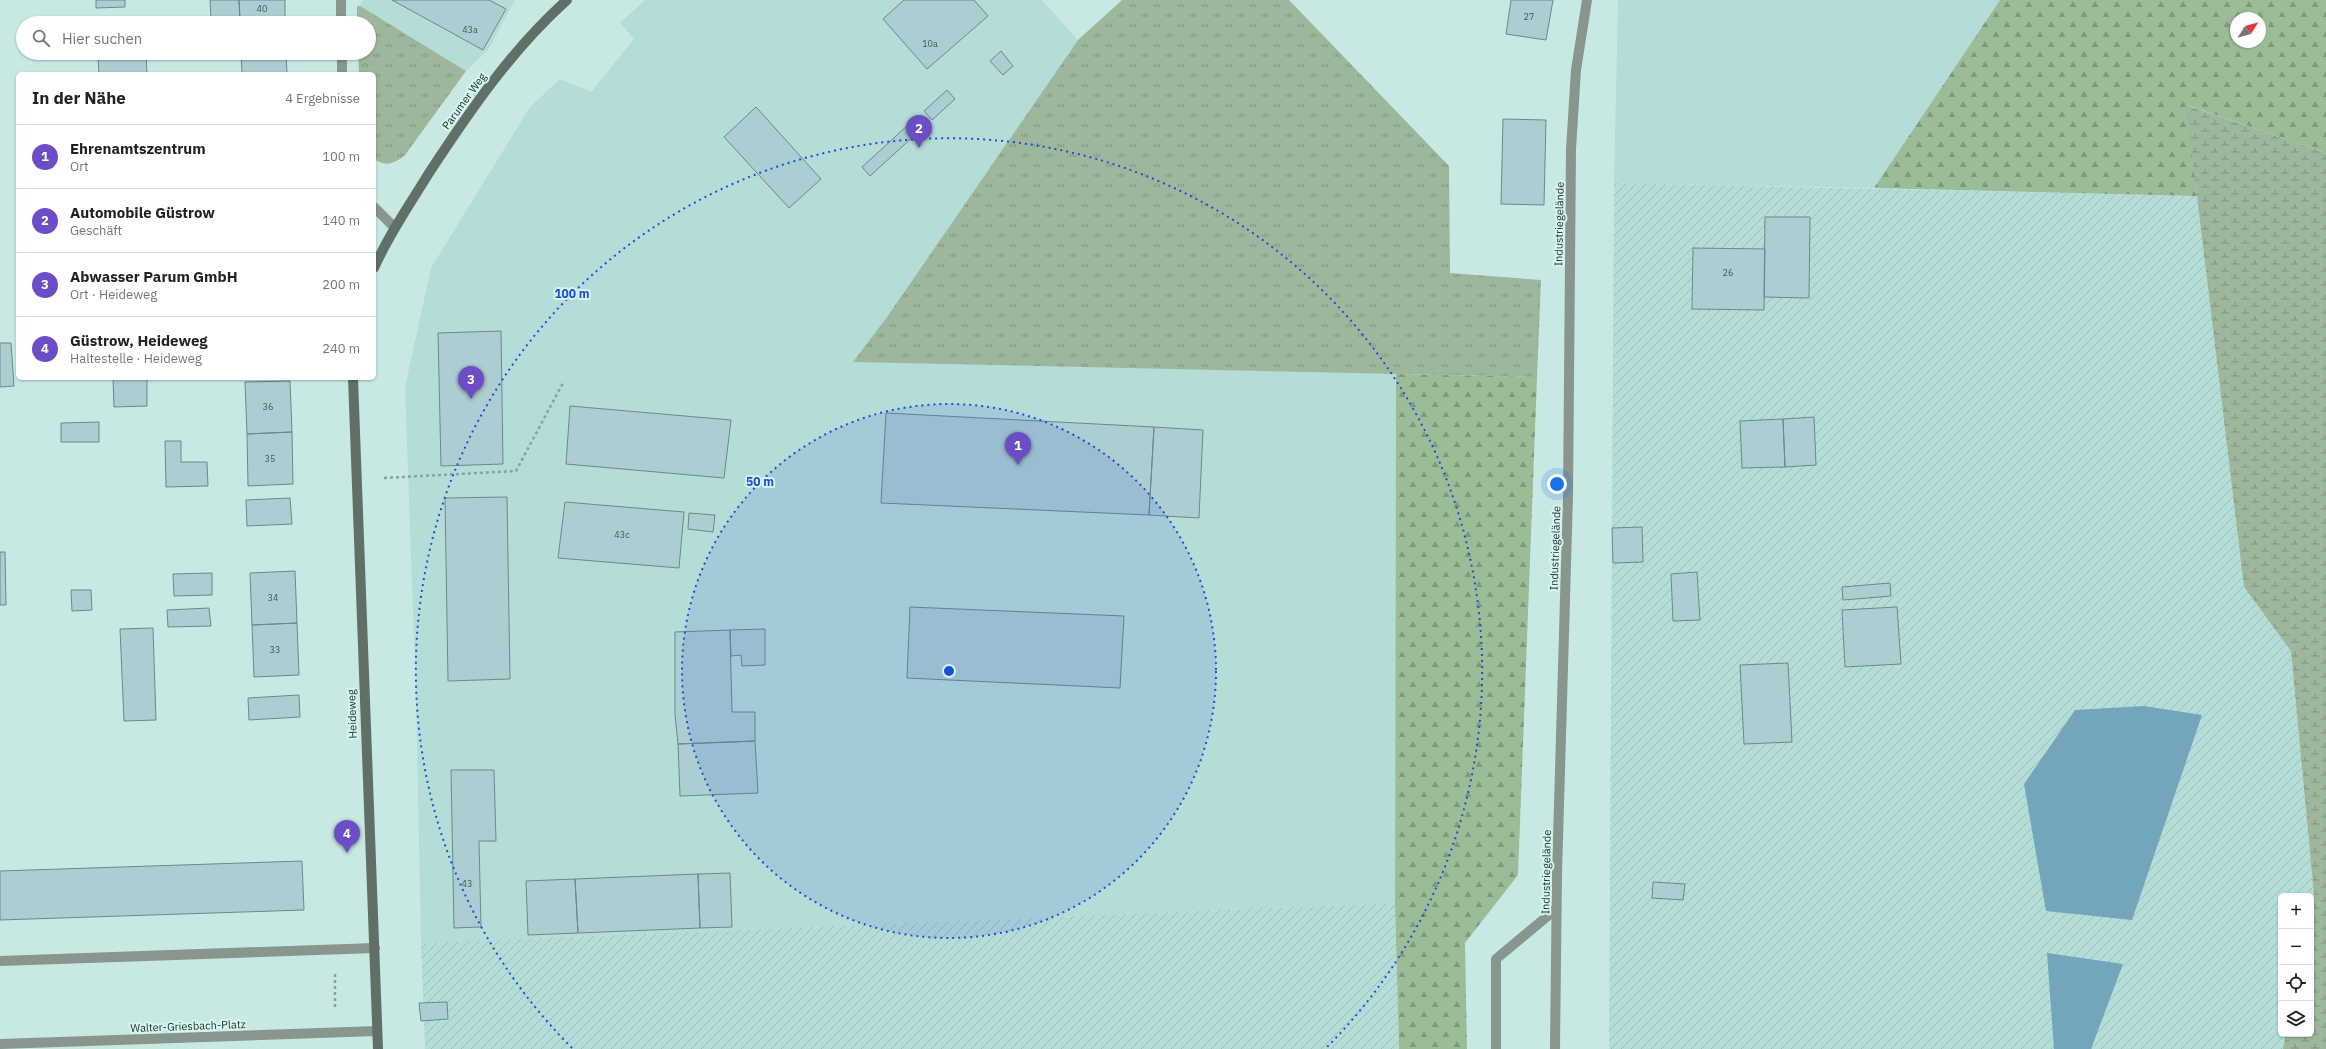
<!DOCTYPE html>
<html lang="de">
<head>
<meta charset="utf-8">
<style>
  body { margin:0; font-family:"IBM Plex Sans",sans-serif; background:#f6f6f6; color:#202124 }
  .controls { position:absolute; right:12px; bottom:12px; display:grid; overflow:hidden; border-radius:6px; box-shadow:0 1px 3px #0004 }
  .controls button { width:36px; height:36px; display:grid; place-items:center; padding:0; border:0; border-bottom:1px solid #e0e0e0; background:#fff; color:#202124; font:20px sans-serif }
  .compass { position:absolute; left:2230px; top:12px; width:36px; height:36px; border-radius:50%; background:#fff; box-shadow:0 1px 3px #0004; rotate:54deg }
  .you { position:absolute; left:1557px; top:484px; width:14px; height:14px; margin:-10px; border:3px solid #fff; border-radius:50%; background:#1a73e8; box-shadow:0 0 0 6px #1a73e833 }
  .badge { display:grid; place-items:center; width:26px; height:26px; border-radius:50%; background:#6c4dc6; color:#fff; font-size:13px; font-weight:700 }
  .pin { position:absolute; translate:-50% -33px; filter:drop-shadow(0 1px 2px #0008) }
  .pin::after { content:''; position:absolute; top:21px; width:14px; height:12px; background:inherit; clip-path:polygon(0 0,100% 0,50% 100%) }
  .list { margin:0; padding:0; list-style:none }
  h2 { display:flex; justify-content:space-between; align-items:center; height:52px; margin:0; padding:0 16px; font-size:17px }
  h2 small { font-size:13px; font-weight:400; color:#757577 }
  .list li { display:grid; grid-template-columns:26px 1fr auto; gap:12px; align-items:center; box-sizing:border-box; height:64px; padding:0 16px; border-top:1px solid #e0e0e0 }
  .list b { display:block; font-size:15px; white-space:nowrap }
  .list p { margin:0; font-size:13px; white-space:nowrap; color:#757577 }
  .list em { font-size:13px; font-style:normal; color:#757577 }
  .icon { flex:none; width:22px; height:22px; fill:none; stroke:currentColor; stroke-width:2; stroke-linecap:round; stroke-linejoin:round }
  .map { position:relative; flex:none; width:2326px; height:1049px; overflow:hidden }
  .search { position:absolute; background:#fff; box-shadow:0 1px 3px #0004; left:16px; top:16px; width:360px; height:44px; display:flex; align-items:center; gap:10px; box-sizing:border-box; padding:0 14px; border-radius:22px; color:#757577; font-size:15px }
  .panel { position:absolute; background:#fff; box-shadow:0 1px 3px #0004; left:16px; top:72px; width:360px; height:308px; border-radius:6px }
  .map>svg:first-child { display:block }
</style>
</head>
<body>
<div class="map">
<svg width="2326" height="1049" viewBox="0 0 2326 1049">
  <defs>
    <pattern id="industrial-furrows" width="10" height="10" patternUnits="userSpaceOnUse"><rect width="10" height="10" fill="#b4ddd8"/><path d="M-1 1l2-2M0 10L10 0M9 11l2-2" fill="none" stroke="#9bbeba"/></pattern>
    <pattern id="grass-tufts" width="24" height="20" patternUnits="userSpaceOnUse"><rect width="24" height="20" fill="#9eb69c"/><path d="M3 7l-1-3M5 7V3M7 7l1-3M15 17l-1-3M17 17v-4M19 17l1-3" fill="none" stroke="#819580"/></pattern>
    <pattern id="forest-firs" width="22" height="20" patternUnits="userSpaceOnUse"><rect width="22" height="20" fill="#9cbc98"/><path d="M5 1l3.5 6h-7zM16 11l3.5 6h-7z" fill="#7f997c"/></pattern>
    <pattern id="wetland-marsh" width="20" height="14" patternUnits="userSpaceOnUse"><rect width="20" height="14" fill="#9eb69c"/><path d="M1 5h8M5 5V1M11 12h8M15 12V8" fill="none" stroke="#819580"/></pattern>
  </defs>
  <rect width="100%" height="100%" fill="#c8e9e3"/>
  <!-- built -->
  <path fill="#b4ddd8" d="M 363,0 L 515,0 L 488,50 L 466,71 L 360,6 Z
    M 645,0 L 1042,0 L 1078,40 L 887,317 L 854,361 L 1396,374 L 1395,903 L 421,943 L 416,694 L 405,387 L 431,268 L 530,107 L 560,79 L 591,92 L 634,39 L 620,23 Z
    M 1618,0 L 2000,0 L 1874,188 L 1614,183 Z"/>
  <!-- industrial -->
  <path fill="url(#industrial-furrows)" d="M 1614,183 L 2197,196 L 2244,587 L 2291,651 L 2314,895 L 2311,911 L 2311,896 L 2281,896 L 2281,1034 L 2286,1034 L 2283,1049 L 1609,1049 Z
    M 1395,903 L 1399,1049 L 425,1049 L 421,943 Z"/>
  <!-- grass -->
  <path fill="url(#grass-tufts)" d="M 1122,0 L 1289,0 L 1449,166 L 1450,273 L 1541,280 L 1537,377 L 853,362 L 887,317 L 1078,40 Z
    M 357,6 L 360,6 L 466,71 L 405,155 C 394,164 386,167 374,159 L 374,74 L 359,74 L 358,53 L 369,53 L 369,23 L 357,23 Z"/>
  <!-- forest -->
  <path fill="url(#forest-firs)" fill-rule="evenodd" d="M 2000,0 L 2326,0 L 2326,153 L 2187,105 L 2197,196 L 1874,188 ZM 2236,18 L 2260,18 L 2260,42 L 2236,42 Z
    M 1396,374 L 1537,377 L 1518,875 L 1465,943 L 1467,1049 L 1399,1049 L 1395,903 Z"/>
  <!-- wetland -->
  <path fill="url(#wetland-marsh)" d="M 2186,105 L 2326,153 L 2326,1049 L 2283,1049 L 2286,1034 L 2311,1034 L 2311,911 L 2314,895 L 2291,651 L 2244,587 Z"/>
  <!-- water -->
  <path fill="#74a6bb" d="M 2144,706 L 2202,715 L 2132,920 L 2046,911 L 2024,784 L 2075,710 Z
    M 2047,953 L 2123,964 L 2091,1049 L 2054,1049 Z"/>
  <!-- building -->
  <path fill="#accdd1" stroke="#6a898c" d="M 96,0 L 125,0 L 125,7 L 96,8 Z
    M 210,0 L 239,0 L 240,19 L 211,19 Z
    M 239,0 L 285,0 L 285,23 L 240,23 Z
    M 392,0 L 489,0 L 506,9 L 483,50 Z
    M 904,0 L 974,0 L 988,16 L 927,69 L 883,19 Z
    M 1511,0 L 1553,0 L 1546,40 L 1506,34 Z
    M 1001,51 L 1013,66 L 1003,75 L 990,61 Z
    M 241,53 L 286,53 L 287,74 L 242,74 Z
    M 146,54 L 147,74 L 99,74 L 98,57 Z
    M 947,90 L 955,99 L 932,120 L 924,111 Z
    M 756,107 L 821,179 L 789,208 L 724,137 Z
    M 1503,119 L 1546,120 L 1544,205 L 1501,204 Z
    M 908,125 L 916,134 L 870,176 L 862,167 Z
    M 1765,217 L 1810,217 L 1809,298 L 1764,297 Z
    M 1693,248 L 1765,249 L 1764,310 L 1692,309 Z
    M 501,331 L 503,464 L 441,466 L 438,333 Z
    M 0,343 L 11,343 L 14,386 L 0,387 Z
    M 113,378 L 147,378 L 147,406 L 114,407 Z
    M 290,381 L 292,432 L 247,434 L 245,382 Z
    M 570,406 L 731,420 L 724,478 L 566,464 Z
    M 886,413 L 1154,427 L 1149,515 L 881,503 Z
    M 1814,417 L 1816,465 L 1785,467 L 1783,419 Z
    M 1783,419 L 1785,467 L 1742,468 L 1740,421 Z
    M 99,422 L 99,442 L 61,442 L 61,423 Z
    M 1154,427 L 1203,430 L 1199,518 L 1149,515 Z
    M 292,432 L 293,484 L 248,486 L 247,434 Z
    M 165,441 L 181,441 L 181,462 L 207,462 L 208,486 L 166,487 Z
    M 507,497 L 510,679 L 448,681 L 445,498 Z
    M 290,498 L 292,524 L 247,526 L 246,500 Z
    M 565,502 L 684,512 L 679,568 L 558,558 Z
    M 689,513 L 715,515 L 713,532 L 688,529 Z
    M 1642,527 L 1643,562 L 1613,563 L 1612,528 Z
    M 0,552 L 5,552 L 6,605 L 0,605 Z
    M 295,571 L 297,623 L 252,625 L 250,573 Z
    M 1697,572 L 1700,620 L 1673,621 L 1671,574 Z
    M 212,573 L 212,595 L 174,596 L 173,574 Z
    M 1890,583 L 1891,596 L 1843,600 L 1842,587 Z
    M 71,590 L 91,590 L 92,610 L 72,611 Z
    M 910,607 L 1124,616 L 1120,688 L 907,678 Z
    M 1897,607 L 1901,664 L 1845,667 L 1842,610 Z
    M 209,608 L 211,626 L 168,627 L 167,610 Z
    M 297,623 L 299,675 L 254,677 L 252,625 Z
    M 153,628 L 156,720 L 124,721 L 120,629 Z
    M 765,629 L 765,665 L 742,666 L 741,655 L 731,656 L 730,630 Z
    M 730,630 L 732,712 L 755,712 L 755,741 L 678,744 L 675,715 L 675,632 Z
    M 1788,663 L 1792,742 L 1744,744 L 1740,665 Z
    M 299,695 L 300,717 L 249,720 L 248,698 Z
    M 755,741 L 758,793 L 680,796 L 678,744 Z
    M 451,770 L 494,770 L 496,841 L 479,841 L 481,927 L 454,928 Z
    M 302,861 L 304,910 L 0,920 L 0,871 Z
    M 730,873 L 732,927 L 700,928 L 698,874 Z
    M 698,874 L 700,928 L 578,933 L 575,879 Z
    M 575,879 L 578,933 L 528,935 L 526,881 Z
    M 1653,882 L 1685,884 L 1683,900 L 1652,898 Z
    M 447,1002 L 448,1019 L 421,1021 L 419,1003 Z"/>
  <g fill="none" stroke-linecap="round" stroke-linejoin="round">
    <!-- path -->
    <path stroke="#88a29d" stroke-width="2.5" stroke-dasharray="3 3" stroke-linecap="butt" d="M 384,478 L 516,471 L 564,381
      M 335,974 L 335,1009"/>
    <!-- lane -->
    <path stroke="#89958f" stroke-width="10" d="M 1496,1049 L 1496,959 L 1556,909"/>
    <!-- street -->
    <path stroke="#89958f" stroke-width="10" d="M 341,0 L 341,23
      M 342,53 L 342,74
      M 374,207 L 394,227
      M 0,961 L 375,948
      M 0,1044 L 377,1031
      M 1555,1049 L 1557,873 L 1568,496 L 1571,149 L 1576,70 L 1587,0"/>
    <!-- secondary -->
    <path stroke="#607068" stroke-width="10" d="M 374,268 C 389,234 410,204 429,173 C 469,112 512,49 567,0
      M 353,378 L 378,1049"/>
  </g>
  <!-- distance rings -->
  <circle cx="949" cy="671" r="267" fill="#1d4ed8" fill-opacity=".12"/>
  <g fill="none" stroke="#1d4ed8" stroke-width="2" stroke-dasharray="2 4">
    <circle cx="949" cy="671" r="267"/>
    <path d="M572 1048A533 533 0 1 1 1326 1048"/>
  </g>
  <g text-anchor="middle" stroke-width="4" stroke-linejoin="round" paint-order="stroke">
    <!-- number labels -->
    <g font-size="9" fill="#465858">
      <text x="262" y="12">40</text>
      <text x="1529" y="20">27</text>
      <text x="470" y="33">43a</text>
      <text x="930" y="47">10a</text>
      <text x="1728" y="276">26</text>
      <text x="268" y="410">36</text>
      <text x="270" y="462">35</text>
      <text x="622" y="538">43c</text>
      <text x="273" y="601">34</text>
      <text x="275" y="653">33</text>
      <text x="467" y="887">43</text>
    </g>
    <!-- street labels -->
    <g font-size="11" fill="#24312f" stroke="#d5f6f0">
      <text transform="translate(464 101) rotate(-54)" y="4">Parumer Weg</text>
      <text transform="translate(1559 224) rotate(-89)" y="4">Industriegelände</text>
      <text transform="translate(1555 548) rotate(-88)" y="4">Industriegelände</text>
      <text transform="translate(352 714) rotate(-92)" y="4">Heideweg</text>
      <text transform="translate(1546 872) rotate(-89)" y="4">Industriegelände</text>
      <text transform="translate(188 1026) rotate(-2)" y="4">Walter-Griesbach-Platz</text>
    </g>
  </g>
  <circle cx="949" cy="671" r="6" fill="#1d4ed8" stroke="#d5f6f0" stroke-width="2"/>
  <g font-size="12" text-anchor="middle" font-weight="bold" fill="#1d4ed8" stroke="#d5f6f0" stroke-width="4" stroke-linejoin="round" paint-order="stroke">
    <text x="572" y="298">100 m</text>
    <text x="760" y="486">50 m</text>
  </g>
</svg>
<div class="controls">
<button>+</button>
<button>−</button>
<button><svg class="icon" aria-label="locate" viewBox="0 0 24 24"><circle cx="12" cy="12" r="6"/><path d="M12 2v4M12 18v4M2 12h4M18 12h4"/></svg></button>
<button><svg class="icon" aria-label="layers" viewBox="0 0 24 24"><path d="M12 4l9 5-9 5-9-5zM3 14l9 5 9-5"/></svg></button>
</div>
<svg class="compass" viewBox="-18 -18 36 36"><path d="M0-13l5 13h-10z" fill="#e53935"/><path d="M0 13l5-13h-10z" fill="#757577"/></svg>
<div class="you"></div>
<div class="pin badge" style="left:1018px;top:465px">1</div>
<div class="pin badge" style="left:919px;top:148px">2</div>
<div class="pin badge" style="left:471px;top:399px">3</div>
<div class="pin badge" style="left:347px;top:853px">4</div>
<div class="search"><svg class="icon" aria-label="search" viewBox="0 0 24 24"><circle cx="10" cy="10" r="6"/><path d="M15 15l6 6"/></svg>Hier suchen</div>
<section class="panel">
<h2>In der Nähe<small>4 Ergebnisse</small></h2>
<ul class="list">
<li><span class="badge">1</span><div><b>Ehrenamtszentrum</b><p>Ort</p></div><em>100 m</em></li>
<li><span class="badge">2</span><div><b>Automobile Güstrow</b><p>Geschäft</p></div><em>140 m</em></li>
<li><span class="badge">3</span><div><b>Abwasser Parum GmbH</b><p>Ort · Heideweg</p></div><em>200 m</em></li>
<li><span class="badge">4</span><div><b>Güstrow, Heideweg</b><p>Haltestelle · Heideweg</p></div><em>240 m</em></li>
</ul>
</section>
</div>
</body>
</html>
